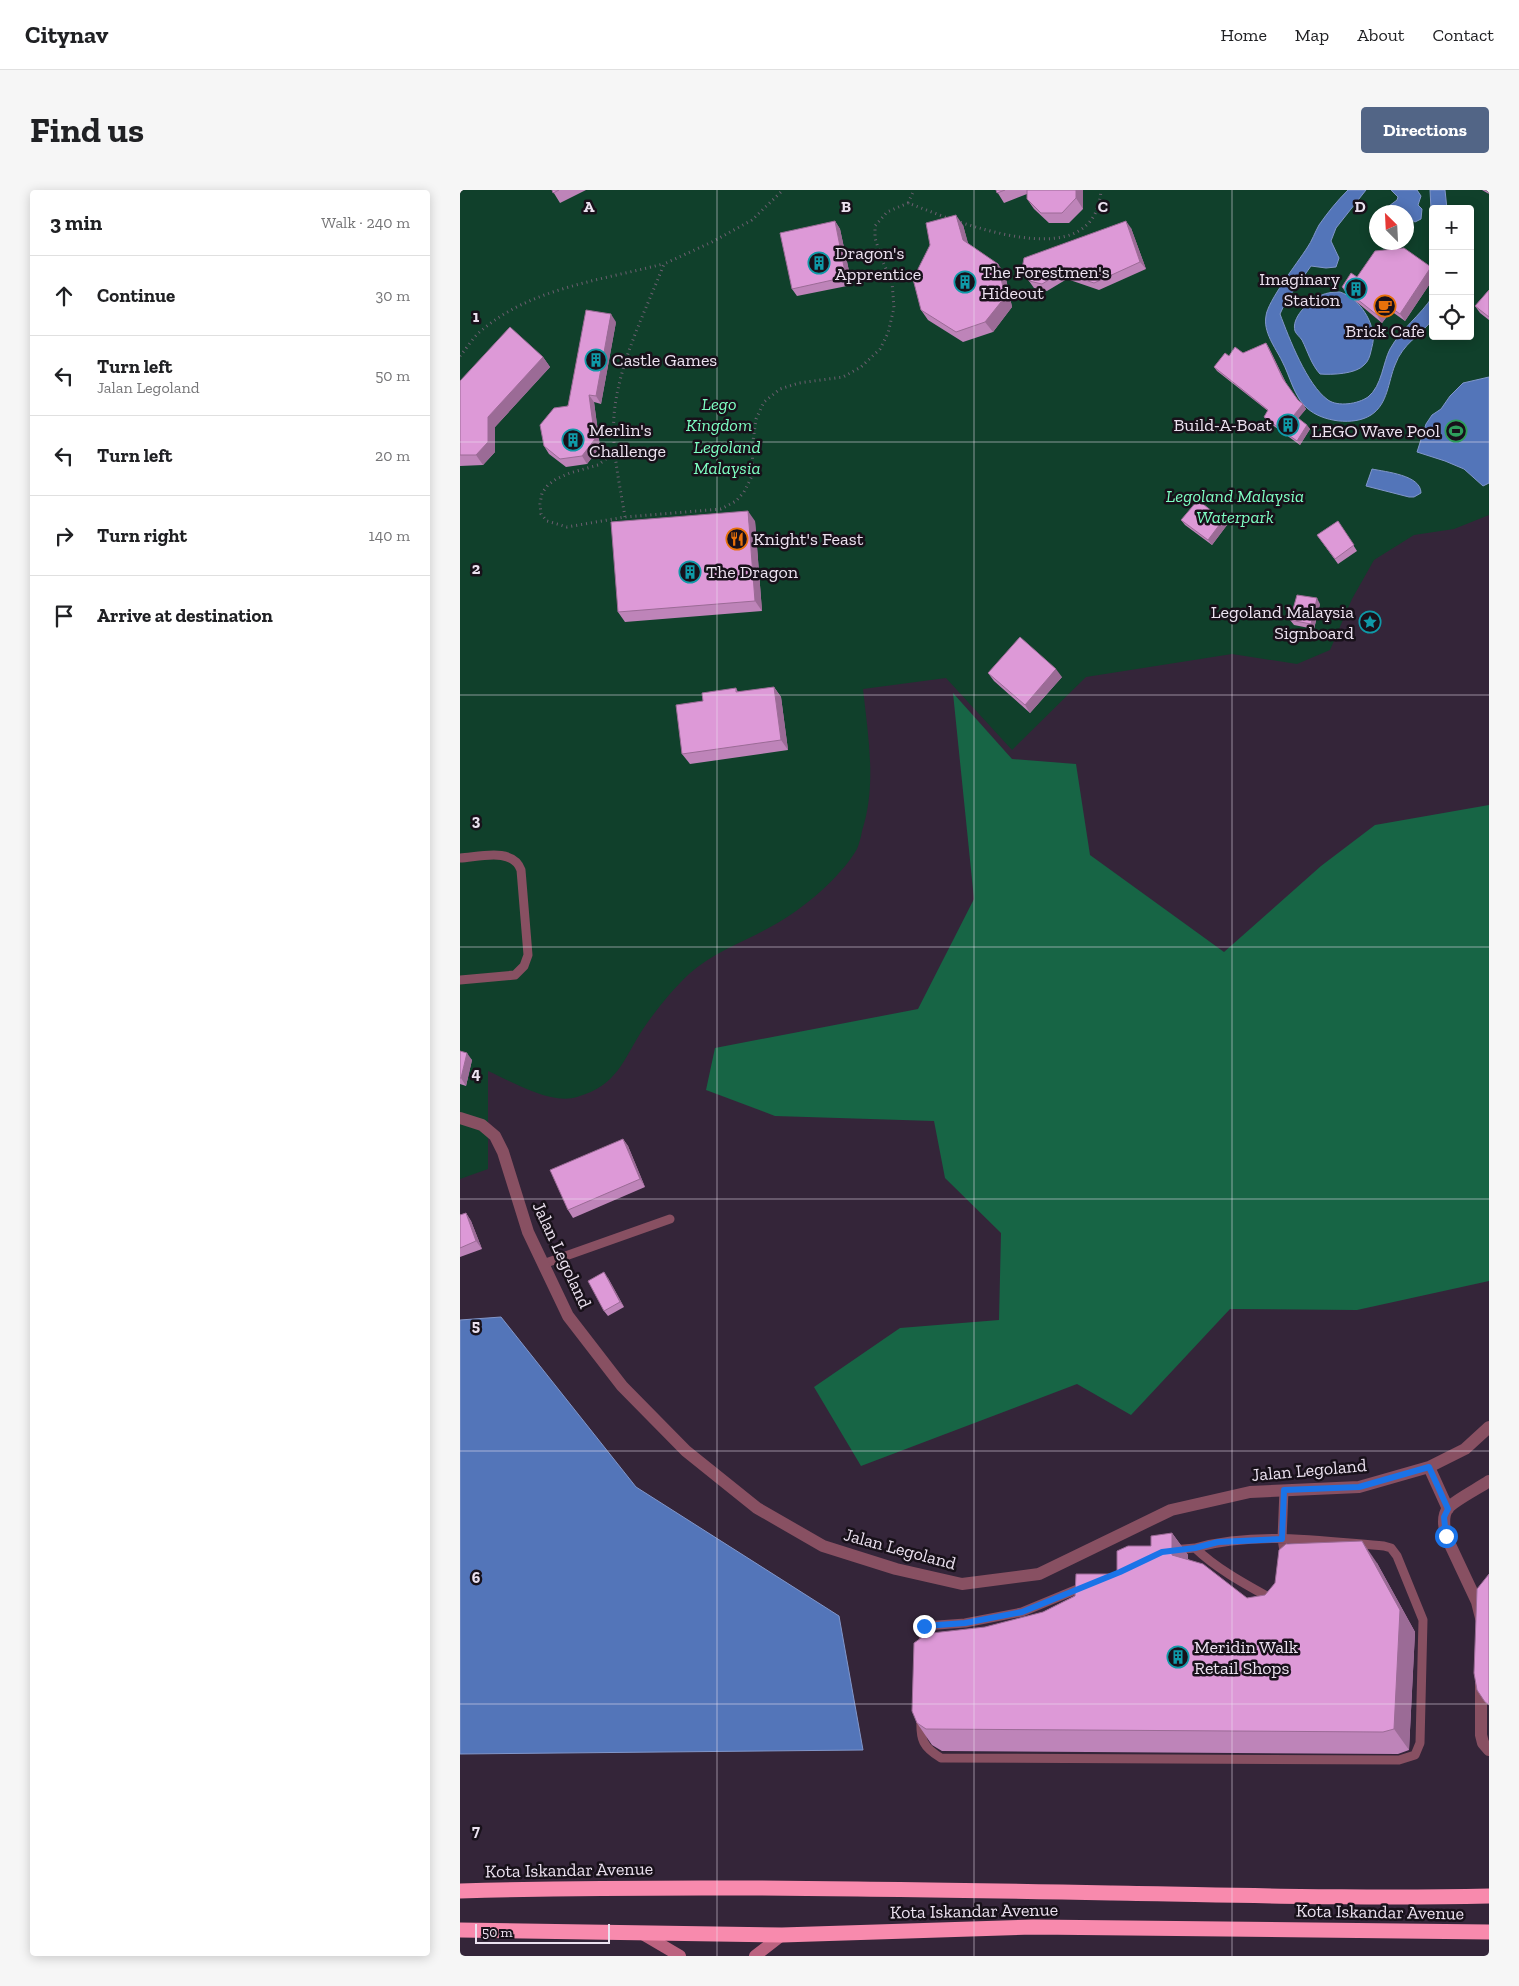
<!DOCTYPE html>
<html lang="en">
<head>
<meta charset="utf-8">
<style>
  body { margin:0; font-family:"Zilla Slab",serif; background:#f6f6f6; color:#202124 }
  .controls { position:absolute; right:15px; top:15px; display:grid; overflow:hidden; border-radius:5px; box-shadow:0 2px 12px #0003 }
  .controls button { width:45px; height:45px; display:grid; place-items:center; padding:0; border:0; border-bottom:1px solid #e0e0e0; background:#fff; color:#202124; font:25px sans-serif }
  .compass { position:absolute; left:909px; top:15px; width:45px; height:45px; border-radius:50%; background:#fff; box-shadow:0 2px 12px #0003; rotate:336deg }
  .scale { position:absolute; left:15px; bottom:12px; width:135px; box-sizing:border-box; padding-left:5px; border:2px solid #ece2f0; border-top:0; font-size:14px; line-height:18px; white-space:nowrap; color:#ece2f0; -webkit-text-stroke:4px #18111a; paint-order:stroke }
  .stop { position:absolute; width:15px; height:15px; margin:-11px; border:4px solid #1a73e8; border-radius:50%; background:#fff }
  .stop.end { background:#1a73e8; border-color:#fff; box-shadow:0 1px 5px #0008 }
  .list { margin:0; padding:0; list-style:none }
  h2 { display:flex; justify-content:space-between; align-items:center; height:65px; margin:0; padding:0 20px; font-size:21px }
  h2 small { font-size:16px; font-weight:400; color:#757577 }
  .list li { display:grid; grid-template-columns:32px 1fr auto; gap:15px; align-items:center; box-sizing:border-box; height:80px; padding:0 20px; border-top:1px solid #e0e0e0 }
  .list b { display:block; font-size:19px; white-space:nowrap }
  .list p { margin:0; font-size:16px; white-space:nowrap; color:#757577 }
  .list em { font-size:16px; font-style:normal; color:#757577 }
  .icon { flex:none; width:28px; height:28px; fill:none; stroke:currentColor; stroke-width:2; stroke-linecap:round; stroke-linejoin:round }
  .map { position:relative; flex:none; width:1029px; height:1766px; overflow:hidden; border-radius:5px }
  header { display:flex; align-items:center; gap:30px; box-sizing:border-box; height:70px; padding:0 25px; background:#fff; border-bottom:1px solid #e0e0e0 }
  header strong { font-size:24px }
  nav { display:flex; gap:28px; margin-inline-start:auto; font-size:18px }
  .intro { display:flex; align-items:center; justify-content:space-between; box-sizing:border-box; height:120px; padding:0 30px }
  h1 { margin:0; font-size:35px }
  .button { padding:12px 22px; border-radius:5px; background:#526586; color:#fff; font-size:18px; font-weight:700 }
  main { display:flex; gap:30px; padding:0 30px }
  aside { flex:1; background:#fff; border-radius:5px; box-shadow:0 2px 12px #0003 }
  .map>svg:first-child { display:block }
</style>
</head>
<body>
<header>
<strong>Citynav</strong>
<nav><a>Home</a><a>Map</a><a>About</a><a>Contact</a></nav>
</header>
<div class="intro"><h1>Find us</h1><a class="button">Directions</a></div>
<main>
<aside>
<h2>3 min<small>Walk · 240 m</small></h2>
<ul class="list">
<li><svg class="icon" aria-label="ahead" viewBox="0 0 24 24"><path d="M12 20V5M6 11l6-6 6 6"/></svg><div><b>Continue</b></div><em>30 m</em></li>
<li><svg class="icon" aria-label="left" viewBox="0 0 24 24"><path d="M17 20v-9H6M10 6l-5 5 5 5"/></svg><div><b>Turn left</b><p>Jalan Legoland</p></div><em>50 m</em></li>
<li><svg class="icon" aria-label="left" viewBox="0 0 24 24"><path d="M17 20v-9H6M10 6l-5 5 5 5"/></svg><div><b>Turn left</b></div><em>20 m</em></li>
<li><svg class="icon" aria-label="right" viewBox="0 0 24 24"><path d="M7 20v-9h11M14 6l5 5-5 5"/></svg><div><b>Turn right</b></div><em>140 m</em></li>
<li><svg class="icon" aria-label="arrive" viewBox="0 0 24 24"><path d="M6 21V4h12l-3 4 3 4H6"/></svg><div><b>Arrive at destination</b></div></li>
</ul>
</aside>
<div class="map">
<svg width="1029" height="1766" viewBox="0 0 1029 1766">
  <rect width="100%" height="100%" fill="#342539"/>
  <!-- green -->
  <path fill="#10402b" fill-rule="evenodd" d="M 0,0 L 1029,0 L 1029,325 L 994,339 L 954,345 L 914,370 L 892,409 L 870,460 L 837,474 L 772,464 L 626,487 L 552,560 L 486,488 L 403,499 C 408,546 417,595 402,641 C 401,647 399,654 397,659 C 381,687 342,720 314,735 C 286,751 253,762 229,784 C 212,800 196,820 183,839 C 163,870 158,895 117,907 C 90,915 53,892 28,881 L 28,979 L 0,989 ZM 973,19 L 1010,19 L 1010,146 L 973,146 ZM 916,22 L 946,22 L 946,52 L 916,52 Z"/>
  <!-- forest -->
  <path fill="#176545" d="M 493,503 L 552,569 L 616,574 L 630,665 L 764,762 L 861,676 L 915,635 L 1029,615 L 1029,1091 L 897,1120 L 770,1119 L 671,1225 L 617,1194 L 401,1276 L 354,1197 L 440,1138 L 539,1130 L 541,1043 L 485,988 L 474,931 L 315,926 L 246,900 L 255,858 L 458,819 L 514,709 Z"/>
  <!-- water -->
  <path fill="#5375b9" stroke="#8196ca" d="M 888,0 L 906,0 L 876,38 L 871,51 L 879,68 L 876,77 L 866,78 L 851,76 L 826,111 L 820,124 C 829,148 847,195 868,210 C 878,217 898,214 908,207 C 922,196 923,172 930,159 C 941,139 960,126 973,106 L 973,129 C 960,146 943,153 935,175 C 928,192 928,214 911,225 C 894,236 862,232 847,218 C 834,207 830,186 822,171 C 815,157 803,142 806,126 C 807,112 838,72 847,58 C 852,51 855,42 859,35 C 868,22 877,11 888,0 Z
    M 931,0 L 957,0 L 961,6 L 958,15 L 962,19 L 961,29 L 955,32 L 950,29 L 947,30 L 946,22 L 929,22 L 929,16 L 937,10 L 938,7 Z
    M 970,0 L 985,0 L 987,19 L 973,19 L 973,24 L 971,19 Z
    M 880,102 C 898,108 912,128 913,146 C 914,151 912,156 911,161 C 910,166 908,172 904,175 C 896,184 872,185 860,184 C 851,174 848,162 842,150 C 840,147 836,144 835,141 C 831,128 848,112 858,107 C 864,103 872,102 880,102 Z
    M 1029,187 L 1029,293 L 1023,296 L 1004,279 L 985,271 L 957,262 L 966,234 L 972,225 L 981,219 L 990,206 L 1003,193 Z
    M 912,279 C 926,282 961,285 961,303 L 954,307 L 949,307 L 906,296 Z
    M 41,1127 L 176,1297 L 379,1426 L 403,1560 L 0,1564 L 0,1130 Z"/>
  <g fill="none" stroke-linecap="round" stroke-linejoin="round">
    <!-- path -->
    <path stroke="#6c5f71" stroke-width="3" stroke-dasharray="1 4" stroke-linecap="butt" d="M 448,13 L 454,0
      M 496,31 C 541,45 636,75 641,0
      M 0,166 C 7,158 13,147 22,140 C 71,98 142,90 203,74
      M 154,263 L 138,275 L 110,283 L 96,289 L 88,295 L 82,303 L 80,314 L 81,324 L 87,331 L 107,337 L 165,327 L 261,319 L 276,311 L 284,302 L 292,286 L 293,251 L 296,229 L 304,212 L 320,199 L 339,193 L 383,187 L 401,177 L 420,159 L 428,143 L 434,118 L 432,92 L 422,70 L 415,48 L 415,36 L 427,22 L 448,13 L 490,29
      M 165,327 C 159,290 150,253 155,216 C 162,166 186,120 204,74 L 252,52 L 292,30 L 323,0"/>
    <!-- lane -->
    <path stroke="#885062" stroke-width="9" d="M 0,668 C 19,667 53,657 61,680 L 68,765 L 64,776 L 55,785 L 0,790
      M 83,1074 L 210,1029
      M 824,1300 L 822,1349 L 825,1367
      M 713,1360 L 735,1358
      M 463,1458 L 464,1436 L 505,1433 L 562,1422 L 625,1396
      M 461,1529 C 460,1550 463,1557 481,1568 L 939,1570 L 955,1565 L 960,1553 L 963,1430 L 937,1366 L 931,1358 L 924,1356 C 862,1351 796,1341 735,1358 C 757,1379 785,1394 812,1409 L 814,1407"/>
    <!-- street -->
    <path stroke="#885062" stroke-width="12" d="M 0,928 L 22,935 L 35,946 L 43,962 L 68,1042 L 108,1126 L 162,1196 L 226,1261 L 297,1318 L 363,1356 L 436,1379 L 502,1394 L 579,1384 L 711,1320 L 790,1302 L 899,1297 L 969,1277 L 1005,1259 L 1029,1237
      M 969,1277 L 988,1319
      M 1021,1428 L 1017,1412 L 986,1346 C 984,1337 982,1326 988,1318 C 995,1310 1019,1298 1029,1291
      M 1021,1491 L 1021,1545 L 1023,1553 L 1029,1560"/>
    <!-- secondary -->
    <path stroke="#bc6380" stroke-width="12" d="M 181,1743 L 220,1766
      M 295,1766 L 322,1745"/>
    <!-- highway -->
    <path stroke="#f88aad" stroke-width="15" d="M 0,1701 C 217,1695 434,1699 652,1703 C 777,1705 903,1709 1029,1706
      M 0,1740 L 322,1745 L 573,1737 L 1029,1742"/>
  </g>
  <!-- wall -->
  <path fill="#be84b9" d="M 92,0 L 126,0 L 100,13 Z
    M 536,0 L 623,0 L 623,19 L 609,33 L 589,33 L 574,19 L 567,9 L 567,4 L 544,13 Z
    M 1022,0 L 1029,0 L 1029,4 Z
    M 375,31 L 380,39 L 392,95 L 337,106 L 332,99 Z
    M 503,35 L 508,54 L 545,84 L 552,117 L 533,142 L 503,152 L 468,130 L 461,120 Z
    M 671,38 L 686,79 L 639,100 L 607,89 L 587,101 L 574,98 L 569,91 Z
    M 971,77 L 973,80 L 973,89 L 945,131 L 931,121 L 922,133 L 887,104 L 882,97 L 897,87 Z
    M 1029,100 L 1029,130 L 1020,123 L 1015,116 Z
    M 156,132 L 141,214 L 134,212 L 140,257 L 127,274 L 106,277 L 89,264 L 84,256 Z
    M 806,153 L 809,158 L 826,193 L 838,211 L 843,214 L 846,219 L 838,228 L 850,239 L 840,255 L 807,231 L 804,227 L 808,221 L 757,181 L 754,177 L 769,166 L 783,163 Z
    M 83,167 L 90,177 L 35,237 L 35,262 L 23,275 L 0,276 L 0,191 Z
    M 721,330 L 767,335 L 752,355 L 725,335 Z
    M 295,331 L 302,421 L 165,432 L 158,422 Z
    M 878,331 L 897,361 L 878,374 L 857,345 Z
    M 860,414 L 854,439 L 834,435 L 830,430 Z
    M 528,483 L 602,487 L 570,523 L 534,491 Z
    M 314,497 L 321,507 L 328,560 L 230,574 L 222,564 L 243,511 L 276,498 L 278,502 Z
    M 0,861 L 12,870 L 6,896 L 0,894 Z
    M 163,949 L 168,956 L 185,997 L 113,1028 L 108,1020 Z
    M 6,1023 L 11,1031 L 22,1059 L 0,1067 L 0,1025 Z
    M 148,1088 L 164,1117 L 148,1126 L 144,1121 Z
    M 712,1343 L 728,1365 L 728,1369 L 787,1408 L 805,1405 L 917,1373 L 955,1442 L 949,1560 L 938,1564 L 482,1561 L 472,1555 L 457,1533 L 525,1437 L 583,1422 L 657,1384 Z"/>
  <!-- shaded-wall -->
  <path fill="#9b6b96" d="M 616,0 L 623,0 L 623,19 L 616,8 Z
    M 496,25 L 503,35 L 510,60 L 503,50 Z
    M 375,31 L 380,39 L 392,95 L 386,87 Z
    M 666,31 L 671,38 L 686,79 L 680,72 Z
    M 538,74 L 545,84 L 552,117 L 533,142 L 525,132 Z
    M 971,77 L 973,80 L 973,89 L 945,131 L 940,124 Z
    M 926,114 L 931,121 L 922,133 L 917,125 Z
    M 151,124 L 156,132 L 141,214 L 136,206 Z
    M 806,153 L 809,158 L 826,193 L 823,189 Z
    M 83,167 L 90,177 L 35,237 L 35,262 L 23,275 L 16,265 L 28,227 Z
    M 129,205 L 134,212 L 140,257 L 127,274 L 122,266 Z
    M 843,214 L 846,219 L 837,230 L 834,225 Z
    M 847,235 L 850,239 L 840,255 L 837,251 Z
    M 288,321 L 295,331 L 302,421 L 295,411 Z
    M 763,330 L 767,335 L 752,355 L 748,350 Z
    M 857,408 L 860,414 L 854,439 L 851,434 Z
    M 596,479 L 602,487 L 570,523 L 565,515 Z
    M 314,497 L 321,507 L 328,560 L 321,550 Z
    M 7,863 L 12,870 L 6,896 L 1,888 Z
    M 163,949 L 168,956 L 185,997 L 180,989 Z
    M 6,1023 L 11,1031 L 22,1059 L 16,1051 Z
    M 144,1082 L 148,1088 L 164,1117 L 160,1112 Z
    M 712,1343 L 728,1365 L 727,1386 L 712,1365 Z
    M 902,1351 L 917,1373 L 955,1442 L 949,1560 L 934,1539 Z"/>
  <!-- building -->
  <path fill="#dd99d7" stroke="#9b6b96" d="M 92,0 L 99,0 L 93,3 Z
    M 536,0 L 545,0 L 537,3 Z
    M 567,0 L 616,0 L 616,8 L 602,23 L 581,23 L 567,9 Z
    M 496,25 L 503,50 L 538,74 L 545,107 L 525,132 L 496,142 L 461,120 L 453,89 L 470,55 L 466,33 Z
    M 375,31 L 386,87 L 332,99 L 320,43 Z
    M 666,31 L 680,72 L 634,93 L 602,82 L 582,94 L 569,91 L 562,79 L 564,68 Z
    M 944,58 L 971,77 L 940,124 L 926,114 L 917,125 L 882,97 L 891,83 L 897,87 L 915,61 Z
    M 1029,100 L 1029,127 L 1015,116 Z
    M 126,120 L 151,124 L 136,206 L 129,205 L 135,249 L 122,266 L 100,269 L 84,256 L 80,235 L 94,218 L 108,216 Z
    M 50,137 L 83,167 L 28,227 L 28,252 L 16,265 L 0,265 L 0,191 Z
    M 806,153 L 823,189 L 838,210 L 843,214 L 834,225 L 847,235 L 837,251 L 804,227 L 808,220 L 754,177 L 765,163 L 769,166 L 775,157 L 783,163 Z
    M 738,310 L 763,330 L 748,350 L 721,330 Z
    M 288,321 L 295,411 L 158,422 L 151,332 Z
    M 878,331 L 894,355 L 875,369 L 857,345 Z
    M 837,405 L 857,408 L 851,434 L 830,430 Z
    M 560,447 L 596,479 L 565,515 L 528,483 Z
    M 314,497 L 321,550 L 222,564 L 216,515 L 243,511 L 242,503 L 276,498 L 276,502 Z
    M 0,861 L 7,863 L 1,888 L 0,888 Z
    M 163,949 L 180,989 L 108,1020 L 90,980 Z
    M 6,1023 L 16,1051 L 0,1058 L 0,1025 Z
    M 144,1082 L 160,1112 L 144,1121 L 128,1091 Z
    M 712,1343 L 712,1365 L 743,1374 L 787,1408 L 805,1405 L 815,1393 L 819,1360 L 826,1354 L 902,1351 L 940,1420 L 934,1539 L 923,1542 L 466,1539 L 457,1533 L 452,1521 L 454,1453 L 461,1448 L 472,1443 L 525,1437 L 583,1422 L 615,1406 L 616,1384 L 657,1384 L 657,1361 L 668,1356 L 691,1356 L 691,1346 Z
    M 1029,1384 L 1029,1515 L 1025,1512 L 1017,1500 L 1014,1483 L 1017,1399 Z"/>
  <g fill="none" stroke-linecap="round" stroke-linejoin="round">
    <!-- route -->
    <path stroke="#1a73e8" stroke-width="6" d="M 464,1436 L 505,1433 L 562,1422 L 660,1382 L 702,1362 L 735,1358 L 758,1352 L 822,1349 L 824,1300 L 899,1297 L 969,1277 L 988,1319 L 984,1327 L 986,1346"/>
  </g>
  <!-- grid -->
  <path fill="none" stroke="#ece2f0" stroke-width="1" stroke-opacity="0.55" d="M 257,0 L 257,1766M 514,0 L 514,1766M 772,0 L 772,1766M 0,252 L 1029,252M 0,505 L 1029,505M 0,757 L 1029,757M 0,1009 L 1029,1009M 0,1261 L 1029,1261M 0,1514 L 1029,1514"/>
  <!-- icons -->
  <defs>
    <g id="building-ring" transform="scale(1.125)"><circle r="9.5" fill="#18111a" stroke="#0f9aa8" stroke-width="1.5"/><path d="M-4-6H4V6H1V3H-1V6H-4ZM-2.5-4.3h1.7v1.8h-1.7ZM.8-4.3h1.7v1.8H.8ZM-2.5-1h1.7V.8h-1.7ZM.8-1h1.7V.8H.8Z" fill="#0f9aa8"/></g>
    <g id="cafe-ring" transform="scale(1.125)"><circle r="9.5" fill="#18111a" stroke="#e8710a" stroke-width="1.5"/><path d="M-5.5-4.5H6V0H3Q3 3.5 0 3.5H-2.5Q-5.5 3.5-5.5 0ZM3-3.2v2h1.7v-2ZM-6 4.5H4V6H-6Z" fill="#e8710a"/></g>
    <g id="stadium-ring" transform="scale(1.125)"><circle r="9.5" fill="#18111a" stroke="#2e9e5b" stroke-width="1.5"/><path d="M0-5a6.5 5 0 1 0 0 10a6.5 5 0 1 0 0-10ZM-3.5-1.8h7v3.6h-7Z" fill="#2e9e5b"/></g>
    <g id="restaurant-ring" transform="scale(1.125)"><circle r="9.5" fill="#18111a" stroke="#e8710a" stroke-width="1.5"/><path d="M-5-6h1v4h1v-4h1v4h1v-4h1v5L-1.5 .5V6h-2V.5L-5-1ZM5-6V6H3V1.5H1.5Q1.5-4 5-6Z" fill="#e8710a"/></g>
    <g id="sight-ring" transform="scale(1.125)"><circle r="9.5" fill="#18111a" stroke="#0f9aa8" stroke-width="1.5"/><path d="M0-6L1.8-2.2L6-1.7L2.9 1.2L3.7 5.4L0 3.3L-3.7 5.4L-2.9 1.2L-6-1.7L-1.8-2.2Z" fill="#0f9aa8"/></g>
  </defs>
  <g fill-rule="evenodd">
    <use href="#building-ring" x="359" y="73"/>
    <use href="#building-ring" x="505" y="92"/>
    <use href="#building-ring" x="896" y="99"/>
    <use href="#cafe-ring" x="925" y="116"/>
    <use href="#building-ring" x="136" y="170"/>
    <use href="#building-ring" x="828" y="235"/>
    <use href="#stadium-ring" x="996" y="241"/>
    <use href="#building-ring" x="113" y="250"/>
    <use href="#restaurant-ring" x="277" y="349"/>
    <use href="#building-ring" x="230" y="382"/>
    <use href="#sight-ring" x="910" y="432"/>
    <use href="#building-ring" x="718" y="1467"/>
  </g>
  <g text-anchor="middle" stroke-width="5" stroke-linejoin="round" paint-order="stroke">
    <!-- poi labels -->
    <g font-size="18" fill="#ece2f0" stroke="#18111a" text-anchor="start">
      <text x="375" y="69">Dragon's<tspan x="375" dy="21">Apprentice</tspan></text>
      <text x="521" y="88">The Forestmen's<tspan x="521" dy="21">Hideout</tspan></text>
      <text x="880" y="95" text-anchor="end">Imaginary<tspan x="880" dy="21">Station</tspan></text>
      <text x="925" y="147" text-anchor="middle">Brick Cafe</text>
      <text x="152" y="176">Castle Games</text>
      <text x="812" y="241" text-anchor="end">Build-A-Boat</text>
      <text x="129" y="246">Merlin's<tspan x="129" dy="21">Challenge</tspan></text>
      <text x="980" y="247" text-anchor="end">LEGO Wave Pool</text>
      <text x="293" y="355">Knight's Feast</text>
      <text x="246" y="388">The Dragon</text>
      <text x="894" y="428" text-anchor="end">Legoland Malaysia<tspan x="894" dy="21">Signboard</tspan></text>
      <text x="734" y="1463">Meridin Walk<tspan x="734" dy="21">Retail Shops</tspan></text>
    </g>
    <!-- park labels -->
    <g font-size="18" font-style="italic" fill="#7effc3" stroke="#18111a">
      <text x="259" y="220">Lego<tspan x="259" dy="21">Kingdom</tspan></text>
      <text x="267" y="263">Legoland<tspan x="267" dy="21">Malaysia</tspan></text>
      <text x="775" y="312">Legoland Malaysia<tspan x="775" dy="21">Waterpark</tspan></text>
    </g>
    <!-- street labels -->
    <g font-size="18" fill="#ece2f0" stroke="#18111a">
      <text transform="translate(102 1065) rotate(65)" y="6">Jalan Legoland</text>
      <text transform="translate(849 1280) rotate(-5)" y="6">Jalan Legoland</text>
      <text transform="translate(440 1359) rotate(15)" y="6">Jalan Legoland</text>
      <text transform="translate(109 1680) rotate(-1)" y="6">Kota Iskandar Avenue</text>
      <text transform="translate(514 1721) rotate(-1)" y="6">Kota Iskandar Avenue</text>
      <text transform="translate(920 1722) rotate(1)" y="6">Kota Iskandar Avenue</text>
    </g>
  </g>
  <g font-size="16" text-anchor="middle" font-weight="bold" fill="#ece2f0" stroke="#18111a" stroke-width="5" stroke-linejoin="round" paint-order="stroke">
    <text x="129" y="22">A</text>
    <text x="386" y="22">B</text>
    <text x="643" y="22">C</text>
    <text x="900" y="22">D</text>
    <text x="16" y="132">1</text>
    <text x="16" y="384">2</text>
    <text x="16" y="636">3</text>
    <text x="16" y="889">4</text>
    <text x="16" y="1141">5</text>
    <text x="16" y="1393">6</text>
    <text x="16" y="1646">7</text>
  </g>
</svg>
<div class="controls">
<button>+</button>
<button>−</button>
<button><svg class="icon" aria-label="locate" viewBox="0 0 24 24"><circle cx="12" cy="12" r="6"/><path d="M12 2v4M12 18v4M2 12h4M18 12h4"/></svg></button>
</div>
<svg class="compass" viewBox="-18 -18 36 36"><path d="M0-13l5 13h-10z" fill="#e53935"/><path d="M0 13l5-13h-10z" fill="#757577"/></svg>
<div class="scale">50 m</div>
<div class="stop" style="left:986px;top:1346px"></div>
<div class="stop end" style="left:464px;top:1436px"></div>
</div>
</main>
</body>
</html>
